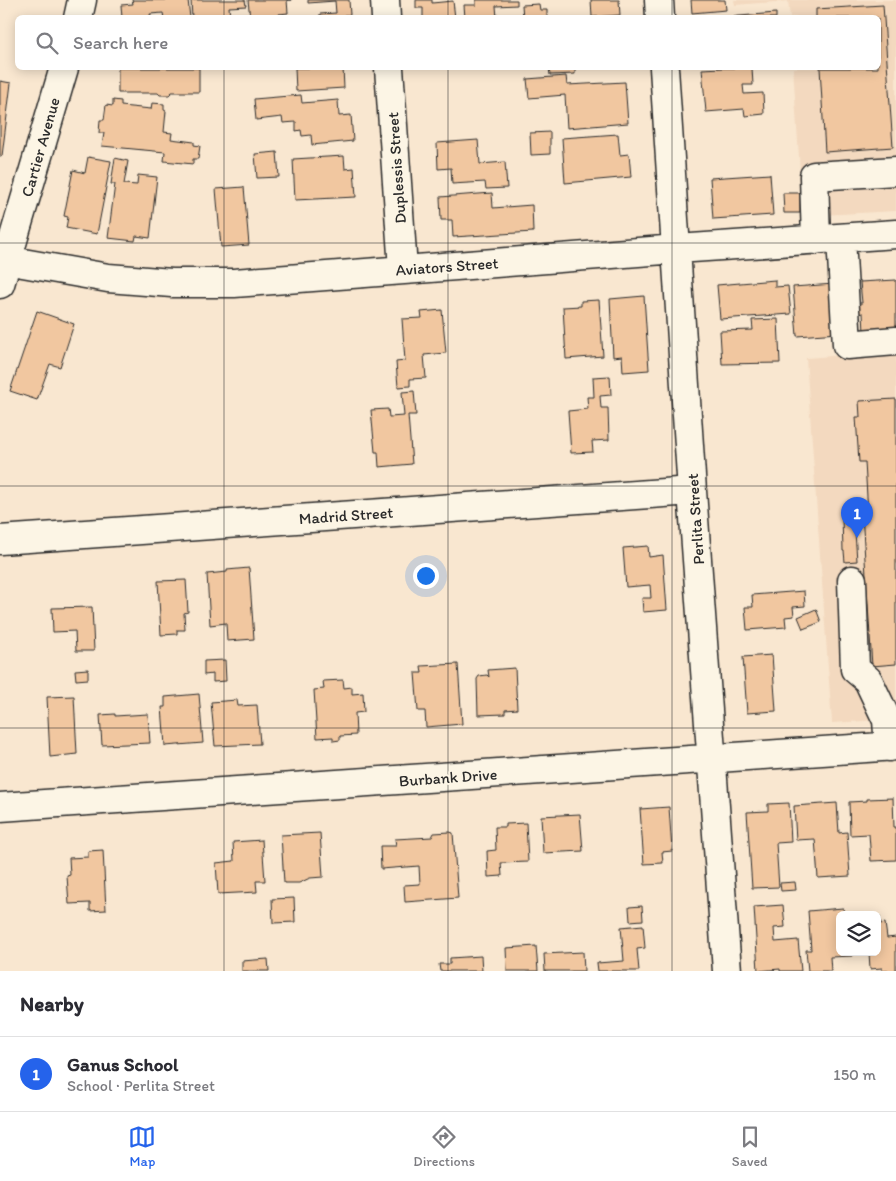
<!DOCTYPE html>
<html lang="en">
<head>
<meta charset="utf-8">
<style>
  body { margin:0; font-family:Itim,sans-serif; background:#f2f2f3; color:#2b2b33 }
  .controls { position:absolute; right:15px; bottom:15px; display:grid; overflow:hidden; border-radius:8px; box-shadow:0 2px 12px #0003 }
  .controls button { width:45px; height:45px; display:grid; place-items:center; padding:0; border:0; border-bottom:1px solid #e1e1e2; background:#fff; color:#2b2b33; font:25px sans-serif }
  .you { position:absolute; left:425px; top:575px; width:18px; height:18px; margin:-12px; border:4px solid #fff; border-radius:50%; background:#1a73e8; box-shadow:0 0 0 8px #1a73e833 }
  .badge { display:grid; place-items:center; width:32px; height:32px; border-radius:50%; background:#2563eb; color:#fff; font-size:16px; font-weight:700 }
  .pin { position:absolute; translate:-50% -41px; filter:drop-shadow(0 1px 2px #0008) }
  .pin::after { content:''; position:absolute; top:26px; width:18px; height:15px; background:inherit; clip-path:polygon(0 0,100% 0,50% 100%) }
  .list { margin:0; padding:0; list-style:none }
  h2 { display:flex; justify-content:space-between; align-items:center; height:65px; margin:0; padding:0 20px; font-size:21px }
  h2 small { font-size:16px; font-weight:400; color:#7c7c81 }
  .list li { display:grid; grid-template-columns:32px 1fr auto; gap:15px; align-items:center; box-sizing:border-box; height:75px; padding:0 20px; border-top:1px solid #e1e1e2 }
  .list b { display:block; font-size:19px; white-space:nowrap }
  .list p { margin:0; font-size:16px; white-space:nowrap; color:#7c7c81 }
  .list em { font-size:16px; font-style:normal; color:#7c7c81 }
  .icon { flex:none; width:28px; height:28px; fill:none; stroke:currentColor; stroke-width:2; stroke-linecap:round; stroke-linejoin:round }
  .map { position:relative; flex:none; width:896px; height:971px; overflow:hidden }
  .search { position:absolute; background:#fff; box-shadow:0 2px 12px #0003; left:15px; right:15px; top:15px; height:55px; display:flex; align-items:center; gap:12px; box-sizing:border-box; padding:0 18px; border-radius:8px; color:#7c7c81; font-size:19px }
  .sheet { height:140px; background:#fff }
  nav { display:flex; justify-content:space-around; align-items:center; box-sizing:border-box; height:70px; border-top:1px solid #e1e1e2; background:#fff; font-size:14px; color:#7c7c81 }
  nav a { display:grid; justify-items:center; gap:2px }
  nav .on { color:#2563eb }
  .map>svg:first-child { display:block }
</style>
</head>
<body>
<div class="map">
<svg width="896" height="971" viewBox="0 0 896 971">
  <rect width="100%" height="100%" fill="#f9e7d0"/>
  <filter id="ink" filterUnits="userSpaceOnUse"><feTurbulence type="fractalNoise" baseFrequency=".02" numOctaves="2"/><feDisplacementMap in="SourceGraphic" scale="10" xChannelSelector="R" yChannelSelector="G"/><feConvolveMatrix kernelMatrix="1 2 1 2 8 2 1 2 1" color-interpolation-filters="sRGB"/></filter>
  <g filter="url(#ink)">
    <!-- built -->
    <path fill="#f3d9bf" d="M 734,0 L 896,0 L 896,211 L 803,216 L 793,68 L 878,68 L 878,18 L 790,17 L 788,1 L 735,5 Z
      M 896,351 L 896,719 L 832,723 L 806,358 Z"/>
    <!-- building -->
    <path fill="#f1c7a0" stroke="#2b2b2b" d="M 132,0 L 188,0 L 190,18 L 164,18 L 163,13 L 150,14 L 151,18 L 122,18 L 121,5 L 133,4 Z
      M 191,0 L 245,0 L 246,6 L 229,7 L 230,18 L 192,18 Z
      M 248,0 L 292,0 L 287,0 L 288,13 L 279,14 L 279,18 L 250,18 Z
      M 308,0 L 349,0 L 350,15 L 344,15 L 344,18 L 320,18 L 320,14 L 336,13 L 335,1 L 308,3 Z
      M 416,0 L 432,0 L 432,3 L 453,1 L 455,18 L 423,18 L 423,8 L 416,8 Z
      M 476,0 L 517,0 L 517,5 L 496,6 L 497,18 L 465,18 L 464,5 L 476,5 Z
      M 591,0 L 619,0 L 620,15 L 592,17 Z
      M 691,0 L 725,0 L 726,10 L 692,13 Z
      M 539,4 L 540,10 L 547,10 L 547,18 L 523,18 L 522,5 Z
      M 883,5 L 893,147 L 825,152 L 820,68 L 878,68 L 878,18 L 816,18 L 816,9 Z
      M 776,13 L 776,18 L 716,18 Z
      M 118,68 L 199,68 L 199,92 L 172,92 L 169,95 L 160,95 L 158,93 L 118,93 Z
      M 295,68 L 346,68 L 343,68 L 344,88 L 296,91 Z
      M 549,68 L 578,68 L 575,68 L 575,74 L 550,75 Z
      M 723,68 L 752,68 L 753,85 L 743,85 L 744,94 L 763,93 L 764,114 L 745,116 L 744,109 L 706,112 L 702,69 Z
      M 566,76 L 567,85 L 625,82 L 628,123 L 567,128 L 565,95 L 529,98 L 527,79 Z
      M 0,81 L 11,83 L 2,156 L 0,156 Z
      M 301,95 L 302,103 L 338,100 L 339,116 L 351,115 L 353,141 L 312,145 L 311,135 L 302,136 L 301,130 L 296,131 L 296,122 L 283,123 L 282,117 L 256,120 L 254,99 Z
      M 113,100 L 121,101 L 121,106 L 151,109 L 152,103 L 164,104 L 164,110 L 166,111 L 164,132 L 172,133 L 171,139 L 194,142 L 194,145 L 200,146 L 198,159 L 193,159 L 193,164 L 164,161 L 165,152 L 102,146 L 104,133 L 99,133 L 100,120 L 104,120 L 106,105 L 113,106 Z
      M 550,132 L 550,154 L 531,155 L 530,133 Z
      M 618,134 L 620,155 L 629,154 L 631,177 L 565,183 L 562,138 Z
      M 478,140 L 480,164 L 505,162 L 507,188 L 486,189 L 485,182 L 452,184 L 451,168 L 438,169 L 437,143 Z
      M 277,152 L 279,177 L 257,178 L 255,154 Z
      M 344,156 L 345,169 L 354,168 L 356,197 L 295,200 L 293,159 Z
      M 88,157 L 111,161 L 97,234 L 66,228 L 68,217 L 64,216 L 73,170 L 85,173 Z
      M 115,158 L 128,161 L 124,184 L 137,185 L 138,175 L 157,177 L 150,238 L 136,236 L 135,241 L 108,238 L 115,184 L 111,184 Z
      M 770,174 L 773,215 L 713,219 L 710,178 Z
      M 244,187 L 249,245 L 221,247 L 216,189 Z
      M 492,193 L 493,208 L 532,205 L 533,232 L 453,237 L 452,220 L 441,220 L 440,197 Z
      M 783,193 L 800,193 L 800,213 L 784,213 Z
      M 775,280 L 775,287 L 788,286 L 791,314 L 720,319 L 717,285 Z
      M 896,280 L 896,331 L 864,333 L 863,313 L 858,314 L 858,303 L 862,303 L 860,282 Z
      M 834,284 L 838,333 L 797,336 L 793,287 Z
      M 644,296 L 649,370 L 623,372 L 622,356 L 613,357 L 610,299 Z
      M 599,300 L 603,356 L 566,359 L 563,307 L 581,306 L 581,301 Z
      M 442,310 L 446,353 L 424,355 L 426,378 L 410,379 L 410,386 L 398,387 L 396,362 L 405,361 L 402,319 L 422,318 L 421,312 Z
      M 37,311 L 74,324 L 60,367 L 50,364 L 37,400 L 10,391 Z
      M 778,319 L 780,363 L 722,364 L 720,331 L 753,330 L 752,320 Z
      M 610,376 L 611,395 L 600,396 L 601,408 L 608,408 L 609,440 L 592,441 L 593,452 L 571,453 L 568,411 L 588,409 L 587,397 L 594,397 L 593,377 Z
      M 414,391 L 416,415 L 408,415 L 412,464 L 379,467 L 378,452 L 375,452 L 371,410 L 388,409 L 389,417 L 404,416 L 402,392 Z
      M 896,399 L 896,664 L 872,666 L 862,514 L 868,514 L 865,462 L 859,462 L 856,417 L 860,417 L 859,401 Z
      M 842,517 L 854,517 L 857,561 L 845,562 L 844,551 L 843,551 Z
      M 648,546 L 649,557 L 663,555 L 667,610 L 643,612 L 642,598 L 651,598 L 650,585 L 626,587 L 623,548 Z
      M 249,568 L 254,639 L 227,641 L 226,623 L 210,625 L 207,574 L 227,572 L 227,570 Z
      M 186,580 L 188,612 L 184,613 L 185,630 L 177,630 L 177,634 L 161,635 L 158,581 Z
      M 804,591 L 805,606 L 793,607 L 794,616 L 785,617 L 786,627 L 747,630 L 745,607 L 753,607 L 752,595 Z
      M 92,607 L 94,651 L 76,651 L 75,631 L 53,632 L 52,608 Z
      M 816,609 L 821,622 L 803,629 L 798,617 Z
      M 772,655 L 776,711 L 747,713 L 743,657 Z
      M 225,660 L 226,681 L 213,682 L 213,674 L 204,675 L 204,661 Z
      M 458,664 L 462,724 L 426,727 L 425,711 L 418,711 L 415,673 L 422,673 L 421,666 Z
      M 515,668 L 517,709 L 505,710 L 505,714 L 478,715 L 477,679 L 479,676 L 487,675 L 489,677 L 488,670 Z
      M 88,669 L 88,679 L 76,680 L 75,670 Z
      M 343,680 L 344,688 L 352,687 L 352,694 L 363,693 L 364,712 L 355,713 L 356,735 L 340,736 L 340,740 L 333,741 L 333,737 L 317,738 L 314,690 L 324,689 L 323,681 Z
      M 199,694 L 203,743 L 165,746 L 162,707 L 165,707 L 165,697 Z
      M 74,696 L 77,754 L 50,757 L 47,697 Z
      M 237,700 L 238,706 L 257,705 L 260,744 L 215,746 L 211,702 Z
      M 115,714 L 115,716 L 148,714 L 150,743 L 102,745 L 100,715 Z
      M 893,798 L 894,827 L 896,827 L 896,860 L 871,861 L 869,834 L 850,835 L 849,802 L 867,801 L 867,799 Z
      M 789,803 L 791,842 L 776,843 L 779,887 L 752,888 L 747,812 L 768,811 L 768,804 Z
      M 837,803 L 839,833 L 847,832 L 850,876 L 818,878 L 815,839 L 796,840 L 794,806 Z
      M 669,807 L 672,851 L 662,852 L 663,863 L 644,864 L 640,809 Z
      M 580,814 L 583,851 L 543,853 L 541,816 Z
      M 526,823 L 528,862 L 501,863 L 502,876 L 488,877 L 487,851 L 496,850 L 495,827 L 506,827 L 506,824 Z
      M 450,832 L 453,833 L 458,898 L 405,902 L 404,885 L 420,884 L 419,866 L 381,869 L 380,846 L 396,846 L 395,839 L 432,837 L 434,833 Z
      M 320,833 L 323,877 L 310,878 L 299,883 L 284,883 L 281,835 Z
      M 262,840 L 265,881 L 256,881 L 257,892 L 218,894 L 216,863 L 234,861 L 233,842 Z
      M 103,850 L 106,910 L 90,911 L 90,903 L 69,904 L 67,876 L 70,875 L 69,858 L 88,857 L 88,851 Z
      M 795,882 L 796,890 L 781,891 L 780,883 Z
      M 294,898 L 295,922 L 273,923 L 272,899 Z
      M 783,905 L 785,927 L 774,928 L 775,942 L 798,940 L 801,971 L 780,971 L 780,969 L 758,971 L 754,907 Z
      M 642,906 L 643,920 L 630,921 L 629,907 Z
      M 843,908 L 844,915 L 840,915 L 840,952 L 852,952 L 852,956 L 830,957 L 831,971 L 808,971 L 806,950 L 811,950 L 808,911 Z
      M 877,916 L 880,916 L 881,924 L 885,923 L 887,938 L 896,937 L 896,971 L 882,971 L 882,968 L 870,969 L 869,952 L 877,952 Z
      M 643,925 L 645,948 L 637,949 L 639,971 L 598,971 L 597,963 L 624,961 L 621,927 Z
      M 536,946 L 538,971 L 507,971 L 506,948 Z
      M 583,952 L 584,971 L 545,971 L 544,954 Z
      M 481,956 L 482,971 L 440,971 L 439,964 L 450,964 L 450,958 Z
      M 268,959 L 269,971 L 242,971 L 242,961 Z"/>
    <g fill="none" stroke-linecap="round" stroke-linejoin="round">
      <!-- minor casing -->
      <g stroke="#2b2b2b" stroke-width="31">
        <path id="minor" d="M 385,0 L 386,18
          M 659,0 L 660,18
          M 78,18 L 82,0
          M 389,68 L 403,269
          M 664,68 L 692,491 L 727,971
          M 841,238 L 847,345 L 896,341
          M 816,240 L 814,176 L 896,171
          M 0,259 L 108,278 L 172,283 L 234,283 L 677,249 L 896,234
          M 0,284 L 64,68
          M 0,540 L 692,491
          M 852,580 L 855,669 L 868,680 L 887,720 L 889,747
          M 0,807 L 896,746"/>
      </g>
      <!-- minor -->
      <use href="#minor" stroke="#fcf5e5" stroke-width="28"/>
    </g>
  </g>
  <!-- grid -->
  <path fill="none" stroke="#2b2b2b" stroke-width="1" stroke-opacity="0.55" d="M 224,0 L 224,18M 448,0 L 448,18M 672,0 L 672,18M 224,68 L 224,971M 448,68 L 448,971M 672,68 L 672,971M 0,243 L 896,243M 0,486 L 896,486M 0,728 L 896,728"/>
  <g text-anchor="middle" stroke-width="4" stroke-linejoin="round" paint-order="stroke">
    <!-- street labels -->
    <g font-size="16" fill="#2b2b2b" stroke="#fcf5e5">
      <text transform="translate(40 147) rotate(-74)" y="6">Cartier Avenue</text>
      <text transform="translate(396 168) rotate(-94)" y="6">Duplessis Street</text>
      <text transform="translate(447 266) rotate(-4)" y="6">Aviators Street</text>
      <text transform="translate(346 515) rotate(-4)" y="6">Madrid Street</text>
      <text transform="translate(695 519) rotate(-94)" y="6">Perlita Street</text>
      <text transform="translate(448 777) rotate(-4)" y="6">Burbank Drive</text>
    </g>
  </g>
</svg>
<div class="controls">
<button><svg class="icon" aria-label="layers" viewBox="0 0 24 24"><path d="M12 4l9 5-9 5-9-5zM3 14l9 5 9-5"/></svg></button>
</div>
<div class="you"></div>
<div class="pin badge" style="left:857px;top:538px">1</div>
<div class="search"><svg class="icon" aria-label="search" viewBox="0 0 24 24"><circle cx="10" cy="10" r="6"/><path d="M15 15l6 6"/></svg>Search here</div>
</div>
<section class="sheet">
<h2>Nearby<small></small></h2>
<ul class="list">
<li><span class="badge">1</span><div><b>Ganus School</b><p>School · Perlita Street</p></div><em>150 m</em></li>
</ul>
</section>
<nav>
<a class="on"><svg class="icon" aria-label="map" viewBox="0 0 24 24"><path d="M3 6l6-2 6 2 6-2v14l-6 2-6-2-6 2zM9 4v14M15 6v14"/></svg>Map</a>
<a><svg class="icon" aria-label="directions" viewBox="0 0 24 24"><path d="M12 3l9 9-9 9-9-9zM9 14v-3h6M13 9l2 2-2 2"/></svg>Directions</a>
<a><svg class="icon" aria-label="saved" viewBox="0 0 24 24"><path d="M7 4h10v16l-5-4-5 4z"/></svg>Saved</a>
</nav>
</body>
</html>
